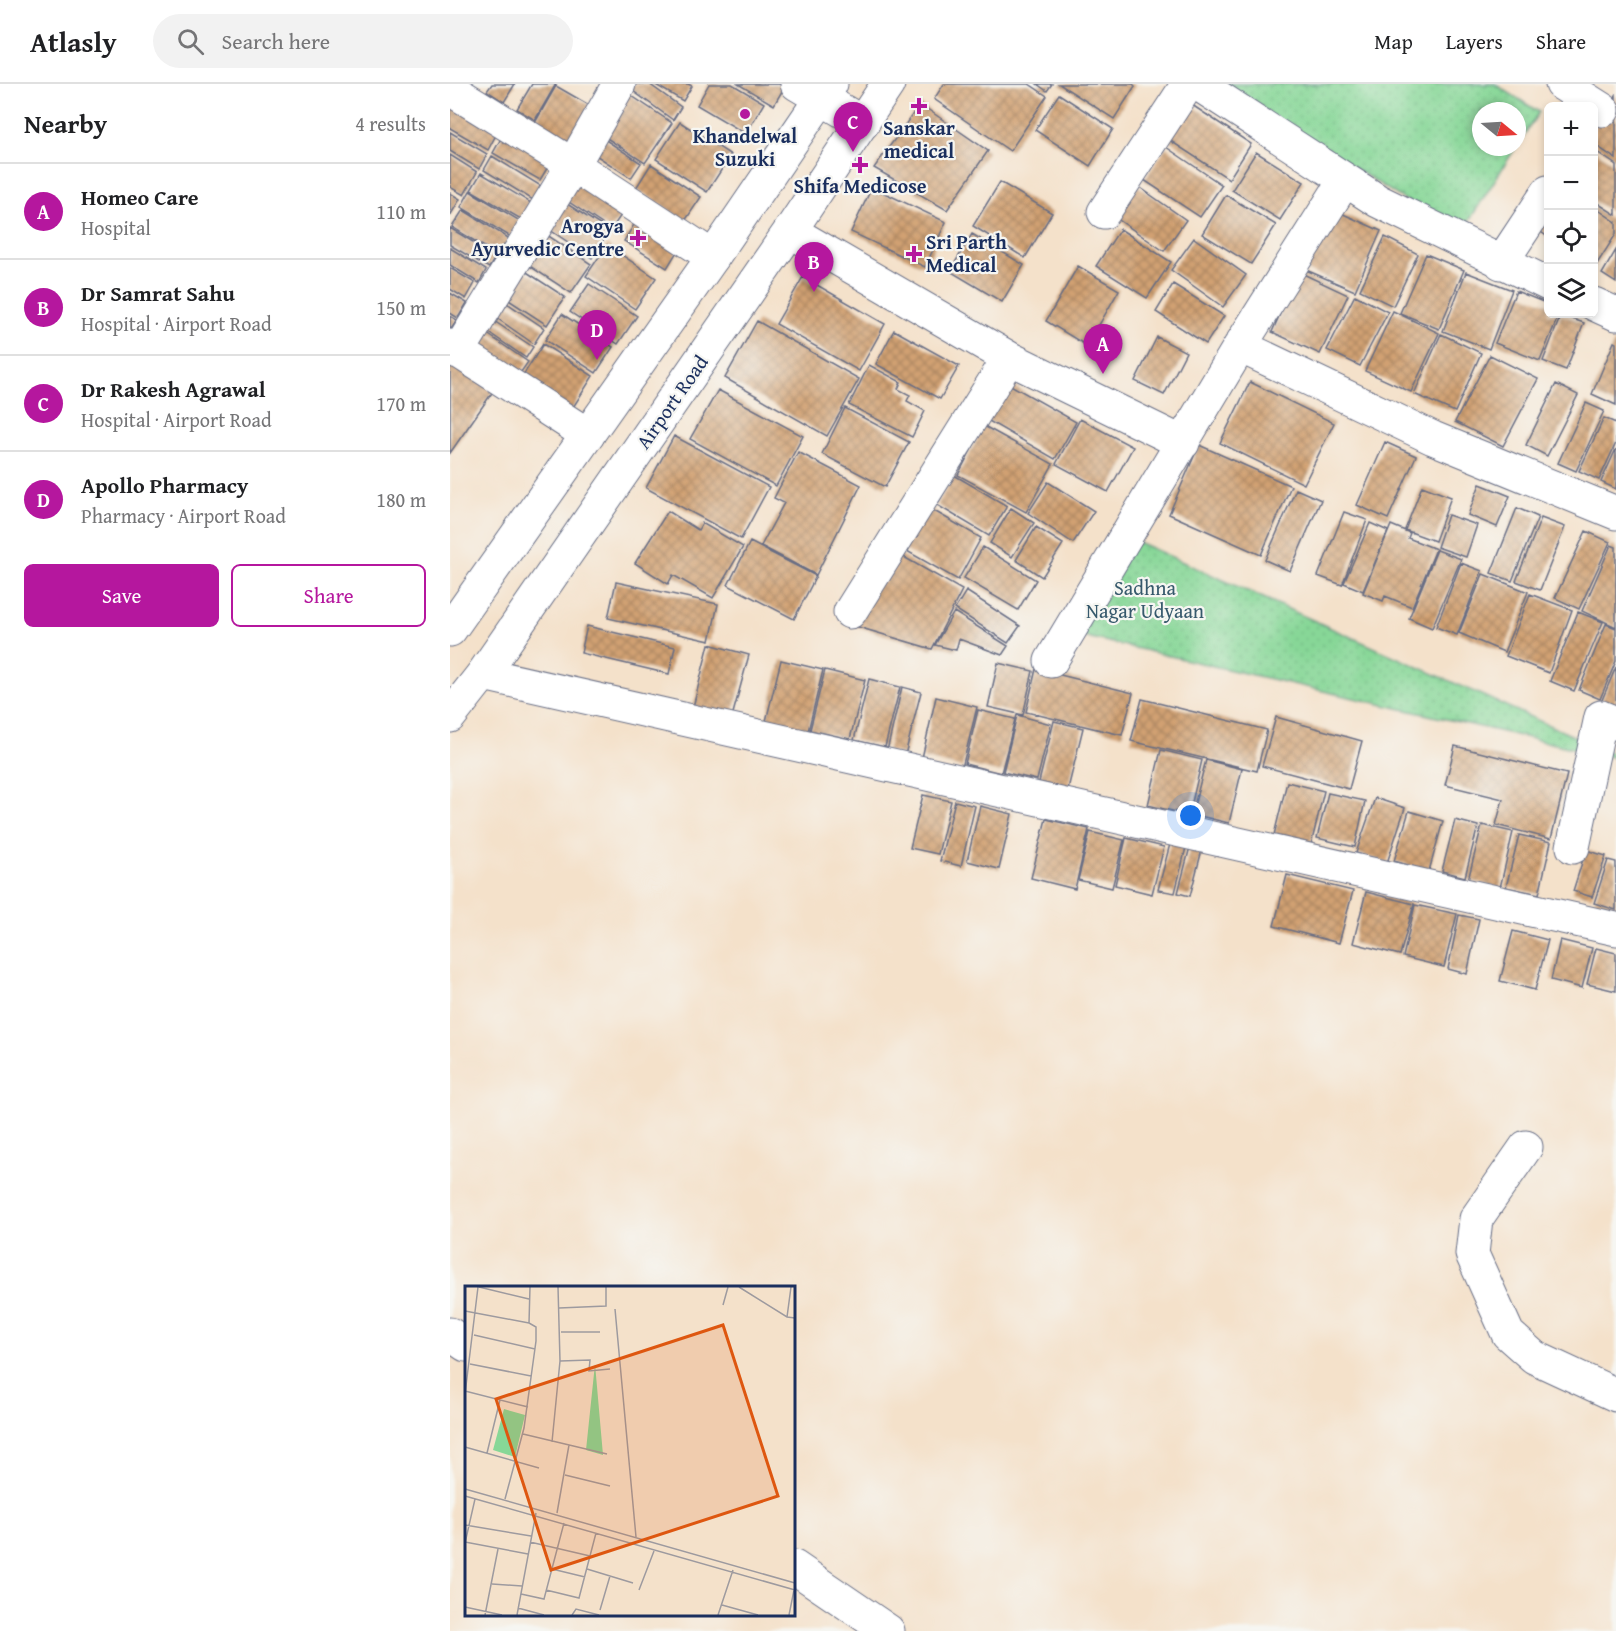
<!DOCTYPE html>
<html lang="en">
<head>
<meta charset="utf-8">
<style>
  body { margin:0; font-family:"Gentium Book Plus",serif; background:#f2f2f2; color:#202124 }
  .controls { position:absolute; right:18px; top:18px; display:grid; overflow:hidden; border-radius:9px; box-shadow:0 3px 9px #0003 }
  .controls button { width:54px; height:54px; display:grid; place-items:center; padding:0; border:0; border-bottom:2px solid #e0e0e0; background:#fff; color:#202124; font:30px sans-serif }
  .compass { position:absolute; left:1022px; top:18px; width:54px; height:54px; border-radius:50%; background:#fff; box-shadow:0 3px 9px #0003; rotate:108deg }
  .you { position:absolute; left:741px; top:732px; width:21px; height:21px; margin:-15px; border:4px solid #fff; border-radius:50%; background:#1a73e8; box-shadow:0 0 0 9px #1a73e833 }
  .badge { display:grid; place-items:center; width:39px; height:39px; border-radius:50%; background:#b5179e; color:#fff; font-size:20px; font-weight:700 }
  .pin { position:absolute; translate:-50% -50px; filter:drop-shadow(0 2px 3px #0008) }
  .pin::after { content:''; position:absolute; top:32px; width:21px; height:18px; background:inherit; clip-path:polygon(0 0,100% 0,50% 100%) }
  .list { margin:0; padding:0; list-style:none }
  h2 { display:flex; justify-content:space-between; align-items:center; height:78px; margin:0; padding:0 24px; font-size:26px }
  h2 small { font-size:20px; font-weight:400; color:#757577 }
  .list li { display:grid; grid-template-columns:39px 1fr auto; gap:18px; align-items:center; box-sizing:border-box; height:96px; padding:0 24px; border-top:2px solid #e0e0e0 }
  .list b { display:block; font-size:22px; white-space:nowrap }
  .list p { margin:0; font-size:20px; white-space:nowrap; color:#757577 }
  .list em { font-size:20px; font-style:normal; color:#757577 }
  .actions { display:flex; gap:12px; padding:18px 24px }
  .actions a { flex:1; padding:14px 0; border:2px solid #b5179e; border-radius:9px; text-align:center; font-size:21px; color:#b5179e }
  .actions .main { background:#b5179e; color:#fff }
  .icon { flex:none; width:33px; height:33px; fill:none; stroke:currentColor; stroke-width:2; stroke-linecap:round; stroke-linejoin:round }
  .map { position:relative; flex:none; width:1166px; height:1547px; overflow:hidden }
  header { display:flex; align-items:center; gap:36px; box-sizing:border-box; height:84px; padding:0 30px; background:#fff; border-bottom:2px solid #e0e0e0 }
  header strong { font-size:28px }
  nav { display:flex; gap:33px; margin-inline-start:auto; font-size:21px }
  .search { width:420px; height:54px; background:#f2f2f2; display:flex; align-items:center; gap:15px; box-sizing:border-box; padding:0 21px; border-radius:33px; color:#757577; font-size:22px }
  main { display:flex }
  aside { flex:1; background:#fff }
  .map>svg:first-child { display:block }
</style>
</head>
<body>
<header>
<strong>Atlasly</strong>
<div class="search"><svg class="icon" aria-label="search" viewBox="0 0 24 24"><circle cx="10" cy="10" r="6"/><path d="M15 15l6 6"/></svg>Search here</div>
<nav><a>Map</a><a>Layers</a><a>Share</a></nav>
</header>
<main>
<aside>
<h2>Nearby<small>4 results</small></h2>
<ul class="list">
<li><span class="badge">A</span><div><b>Homeo Care</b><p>Hospital</p></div><em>110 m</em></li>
<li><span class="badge">B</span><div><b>Dr Samrat Sahu</b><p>Hospital · Airport Road</p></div><em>150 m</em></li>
<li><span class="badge">C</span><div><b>Dr Rakesh Agrawal</b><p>Hospital · Airport Road</p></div><em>170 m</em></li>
<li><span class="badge">D</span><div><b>Apollo Pharmacy</b><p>Pharmacy · Airport Road</p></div><em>180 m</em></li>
</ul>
<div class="actions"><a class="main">Save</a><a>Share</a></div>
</aside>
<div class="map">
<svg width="1166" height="1547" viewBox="0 0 1166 1547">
  <defs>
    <pattern id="park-dots" width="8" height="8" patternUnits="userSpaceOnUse" patternTransform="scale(1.5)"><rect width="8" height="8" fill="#87d797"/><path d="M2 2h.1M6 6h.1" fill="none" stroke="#74b985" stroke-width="1.8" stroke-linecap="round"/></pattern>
    <pattern id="building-cross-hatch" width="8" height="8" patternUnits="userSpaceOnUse" patternTransform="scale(1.5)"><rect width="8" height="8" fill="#d1a172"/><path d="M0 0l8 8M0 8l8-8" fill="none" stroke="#a98461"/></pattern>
  </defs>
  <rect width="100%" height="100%" fill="#f6f6f2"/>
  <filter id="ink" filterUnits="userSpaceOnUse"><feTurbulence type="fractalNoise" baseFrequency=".0167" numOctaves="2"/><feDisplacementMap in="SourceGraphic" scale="12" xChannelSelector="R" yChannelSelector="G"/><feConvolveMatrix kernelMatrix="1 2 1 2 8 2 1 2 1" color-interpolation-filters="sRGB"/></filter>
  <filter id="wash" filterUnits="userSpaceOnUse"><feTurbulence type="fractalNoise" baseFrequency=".008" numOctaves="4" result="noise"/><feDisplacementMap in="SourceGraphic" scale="24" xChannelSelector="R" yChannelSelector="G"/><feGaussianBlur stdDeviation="1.35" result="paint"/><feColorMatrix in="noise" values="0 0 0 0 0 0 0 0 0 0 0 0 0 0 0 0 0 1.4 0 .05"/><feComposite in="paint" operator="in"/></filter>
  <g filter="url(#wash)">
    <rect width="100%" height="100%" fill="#f4e1ca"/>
    <!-- park -->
    <path fill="url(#park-dots)" stroke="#51837a" stroke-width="1.5" d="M 771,0 L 1045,0 L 1089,28 L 1067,62 L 1067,27 L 1031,27 L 1031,63 L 1066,63 L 1010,151 Z
      M 672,451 L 1166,671 L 1166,674 L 606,546 Z"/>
    <g id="blocks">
      <!-- building -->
      <path fill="url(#building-cross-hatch)" d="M 42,0 L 65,0 L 54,18 L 37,7 Z
        M 82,0 L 106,0 L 85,36 L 67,25 Z
        M 182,0 L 199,0 L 231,23 L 223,36 L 179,4 Z
        M 204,0 L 238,0 L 242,2 L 233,17 Z
        M 259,0 L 282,0 L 314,19 L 296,50 L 247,21 Z
        M 288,0 L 331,0 L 335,2 L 324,21 Z
        M 494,0 L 579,0 L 597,12 L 560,67 L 484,15 Z
        M 587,0 L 602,0 L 597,7 Z
        M 609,0 L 683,0 L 685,2 L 664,35 Z
        M 106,2 L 146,25 L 122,66 L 82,44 Z
        M 176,8 L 222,39 L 195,79 L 149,49 Z
        M 609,10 L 663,45 L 640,82 L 585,46 Z
        M 1166,11 L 1166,75 L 1144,60 L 1144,45 Z
        M 0,19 L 48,47 L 38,66 L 0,44 Z
        M 739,19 L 801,60 L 779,95 L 716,54 Z
        M 470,20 L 538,67 L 497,126 L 424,84 Z
        M 230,38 L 281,71 L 257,108 L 206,75 Z
        M 0,48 L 37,70 L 29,85 L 0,67 Z
        M 54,49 L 102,76 L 90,96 L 43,69 Z
        M 151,53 L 191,79 L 181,94 L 141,68 Z
        M 716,63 L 772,101 L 750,133 L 694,96 Z
        M 1144,66 L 1166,81 L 1166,131 L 1144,117 Z
        M 806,68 L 854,98 L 830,136 L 782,106 Z
        M 0,71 L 27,88 L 14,111 L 0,103 Z
        M 42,72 L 91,102 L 83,116 L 34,86 Z
        M 201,80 L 251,113 L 235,137 L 186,104 Z
        M 31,89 L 81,119 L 71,135 L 21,106 Z
        M 127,94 L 175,125 L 161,146 L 113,114 Z
        M 550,98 L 602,129 L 575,174 L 523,142 Z
        M 688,102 L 736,136 L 714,167 L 666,134 Z
        M 422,103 L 496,138 L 475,183 L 401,148 Z
        M 20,107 L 70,137 L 61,153 L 11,123 Z
        M 0,109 L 10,115 L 0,132 Z
        M 776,111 L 826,141 L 801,180 L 752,150 Z
        M 1098,115 L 1098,153 L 1081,141 Z
        M 111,116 L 159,147 L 142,174 L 94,142 Z
        M 1144,123 L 1166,138 L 1166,150 L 1145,183 Z
        M 882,125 L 931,147 L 905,207 L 856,186 Z
        M 13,126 L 60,155 L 49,172 L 2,143 Z
        M 188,134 L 231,161 L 217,184 L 174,157 Z
        M 0,144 L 46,172 L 39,184 L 0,161 Z
        M 670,145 L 721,178 L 697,214 L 646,182 Z
        M 94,149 L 141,180 L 121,209 L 75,179 Z
        M 522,150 L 574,181 L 552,218 L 500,187 Z
        M 935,153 L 968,170 L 943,222 L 910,206 Z
        M 744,154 L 796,191 L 773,223 L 721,186 Z
        M 157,161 L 206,194 L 185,225 L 136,192 Z
        M 0,164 L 36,186 L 29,199 L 0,181 Z
        M 1166,166 L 1166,199 L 1152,190 Z
        M 976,170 L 1014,186 L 989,245 L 950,229 Z
        M 628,182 L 669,206 L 637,262 L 596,237 Z
        M 69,183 L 115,213 L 97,241 L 51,211 Z
        M 0,184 L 25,199 L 16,215 L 0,205 Z
        M 849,188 L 898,211 L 870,270 L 822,248 Z
        M 1016,188 L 1062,206 L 1039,265 L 993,247 Z
        M 353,193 L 435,240 L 409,287 L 326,240 Z
        M 139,200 L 187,232 L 168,260 L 120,228 Z
        M 723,200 L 774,232 L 756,260 L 706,228 Z
        M 1066,207 L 1098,220 L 1098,230 L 1109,230 L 1090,277 L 1045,259 Z
        M 0,209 L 17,219 L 8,234 L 0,229 Z
        M 905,211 L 938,228 L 910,282 L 877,266 Z
        M 48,213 L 94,244 L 84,260 L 38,228 Z
        M 943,227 L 989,249 L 961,308 L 915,287 Z
        M 112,230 L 163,263 L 146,289 L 95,256 Z
        M 1111,231 L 1134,239 L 1116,286 L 1093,277 Z
        M 0,232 L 7,236 L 0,247 Z
        M 38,233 L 83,263 L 76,274 L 31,243 Z
        M 307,237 L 409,295 L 377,352 L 275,294 Z
        M 444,246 L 509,282 L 490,315 L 426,280 Z
        M 33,247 L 78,278 L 64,298 L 19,267 Z
        M 991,250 L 1031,269 L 1005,328 L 964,310 Z
        M 707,253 L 736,268 L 714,311 L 685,297 Z
        M 1164,258 L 1166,259 L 1166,321 L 1142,310 Z
        M 93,260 L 143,292 L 120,328 L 70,296 Z
        M 1040,271 L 1088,295 L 1053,362 L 1005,338 Z
        M 0,276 L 44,306 L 0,369 Z
        M 419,281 L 451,298 L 448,305 L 460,311 L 457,317 L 475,327 L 462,353 L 399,321 Z
        M 800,298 L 884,339 L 854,400 L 770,359 Z
        M 557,299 L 626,338 L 605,375 L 537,336 Z
        M 1106,300 L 1128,311 L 1097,372 L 1076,361 Z
        M 268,306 L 353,352 L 326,402 L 240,355 Z
        M 1136,319 L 1154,327 L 1126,387 L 1108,379 Z
        M 395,324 L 459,358 L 435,403 L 372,370 Z
        M 1154,334 L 1166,339 L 1166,359 L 1149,396 L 1129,387 Z
        M 630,335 L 683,363 L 658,408 L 606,380 Z
        M 534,342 L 603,380 L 576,428 L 508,391 Z
        M 224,352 L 319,403 L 291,455 L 196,404 Z
        M 935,358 L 966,372 L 938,435 L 907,421 Z
        M 749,361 L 841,402 L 811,471 L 719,430 Z
        M 1166,365 L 1166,405 L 1151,398 Z
        M 348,368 L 411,401 L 366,491 L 311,462 L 334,419 L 324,414 Z
        M 504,391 L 557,422 L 539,452 L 487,421 Z
        M 598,398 L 644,427 L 623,459 L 578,429 Z
        M 1030,400 L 1060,412 L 1047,443 L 1018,431 Z
        M 972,402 L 1001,413 L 985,457 L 955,446 Z
        M 846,405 L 871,416 L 840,487 L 815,476 Z
        M 472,420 L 531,454 L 508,496 L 448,462 Z
        M 561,424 L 584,439 L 562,473 L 540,459 Z
        M 1067,424 L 1088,433 L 1062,497 L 1041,489 Z
        M 218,427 L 248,446 L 252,439 L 293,463 L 263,514 L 223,491 L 218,500 L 185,479 Z
        M 894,428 L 917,436 L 892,501 L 868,492 Z
        M 998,431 L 1027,441 L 1016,473 L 987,463 Z
        M 1091,434 L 1115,443 L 1090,506 L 1066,497 Z
        M 920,439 L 938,447 L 913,507 L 894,499 Z
        M 941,441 L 960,449 L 958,454 L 986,465 L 962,523 L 935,512 L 933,517 L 913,509 Z
        M 586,443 L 613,460 L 592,493 L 566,476 Z
        M 1136,447 L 1160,458 L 1129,525 L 1105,514 Z
        M 300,458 L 366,492 L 344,535 L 278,501 Z
        M 1161,461 L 1166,463 L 1166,543 L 1132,527 Z
        M 533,463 L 586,496 L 568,526 L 514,494 Z
        M 987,466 L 1011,475 L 982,544 L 959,534 Z
        M 445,468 L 512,506 L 482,565 L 398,540 Z
        M 1011,479 L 1032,487 L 1007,551 L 986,543 Z
        M 1033,490 L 1078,508 L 1054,568 L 1009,549 Z
        M 166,498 L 268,520 L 260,557 L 158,534 Z
        M 516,507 L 570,542 L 558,559 L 505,525 Z
        M 1080,510 L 1122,526 L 1099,589 L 1056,572 Z
        M 504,528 L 558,562 L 552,571 L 509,555 L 506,566 L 485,561 Z
        M 1128,528 L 1153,538 L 1124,607 L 1100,597 Z
        M 1156,540 L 1166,544 L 1166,577 L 1150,615 L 1129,606 Z
        M 137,542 L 225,563 L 219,590 L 131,569 Z
        M 259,560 L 299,571 L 282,633 L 243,623 Z
        M 331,576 L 373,586 L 358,647 L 316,637 Z
        M 548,579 L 583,587 L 573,631 L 538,623 Z
        M 1166,583 L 1166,622 L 1152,616 Z
        M 586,585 L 683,609 L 672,651 L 576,628 Z
        M 375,586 L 415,596 L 400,655 L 360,646 Z
        M 419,595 L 450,603 L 435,663 L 404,656 Z
        M 452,603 L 471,608 L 455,671 L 437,667 Z
        M 486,613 L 527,623 L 512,684 L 472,674 Z
        M 692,615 L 817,646 L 807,687 L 681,657 Z
        M 528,626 L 565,635 L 551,689 L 515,680 Z
        M 567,631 L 601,640 L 587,696 L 553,688 Z
        M 826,633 L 912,657 L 899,705 L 812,682 Z
        M 604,637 L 633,644 L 618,705 L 589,698 Z
        M 1005,662 L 1117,690 L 1101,755 L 1046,741 L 1053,715 L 995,701 Z
        M 711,666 L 752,676 L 739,731 L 698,721 Z
        M 756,676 L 792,685 L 779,739 L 742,730 Z
        M 837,698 L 874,707 L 860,765 L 823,755 Z
        M 878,709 L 915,717 L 905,763 L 867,754 Z
        M 473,711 L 501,717 L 488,770 L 460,764 Z
        M 925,714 L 955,724 L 937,779 L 906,769 Z
        M 505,717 L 525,722 L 511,782 L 490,777 Z
        M 530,722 L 562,730 L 549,785 L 517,777 Z
        M 959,727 L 993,737 L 979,787 L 944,777 Z
        M 596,735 L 639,745 L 625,805 L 581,794 Z
        M 1005,736 L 1028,742 L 1015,793 L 992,787 Z
        M 1032,741 L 1063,748 L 1050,804 L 1018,796 Z
        M 640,748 L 674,756 L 662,804 L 628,796 Z
        M 1069,751 L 1101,758 L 1089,810 L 1056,803 Z
        M 722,752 L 738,755 L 725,809 L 708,806 Z
        M 676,754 L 714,763 L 702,810 L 665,801 Z
        M 741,759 L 753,762 L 740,812 L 728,809 Z
        M 1136,766 L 1156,772 L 1142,813 L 1123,807 Z
        M 1158,776 L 1166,778 L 1166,826 L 1144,819 Z
        M 837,791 L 903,807 L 889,859 L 824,842 Z
        M 916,808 L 964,820 L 950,871 L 903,859 Z
        M 965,821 L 1007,830 L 994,883 L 953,873 Z
        M 1009,831 L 1029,835 L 1017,890 L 998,885 Z
        M 1063,847 L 1098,856 L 1085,906 L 1050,897 Z
        M 1110,856 L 1142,864 L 1132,904 L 1101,896 Z
        M 1146,864 L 1166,869 L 1166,907 L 1137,900 Z"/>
    </g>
  </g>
  <g filter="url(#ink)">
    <use href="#blocks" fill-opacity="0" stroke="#676d84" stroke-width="1.5"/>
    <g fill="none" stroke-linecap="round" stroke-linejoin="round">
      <!-- minor casing -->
      <g stroke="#676d84" stroke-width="35">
        <path id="minor" d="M 347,0 L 413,39
          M 748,0 L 928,117 L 1098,200
          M 1112,0 L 1153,26
          M 0,5 L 123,81 L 263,173
          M 654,128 L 738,0
          M 340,147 L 559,274 L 733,359
          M 1051,179 L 1098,108
          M 1144,220 L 1166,230
          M 0,262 L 138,351
          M 790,262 L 983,354 L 1166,429
          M 8,268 L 123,81 L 169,0
          M 400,528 L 559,274
          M 601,577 L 790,262 L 895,96
          M 33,590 L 1166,845
          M 1123,763 L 1151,633 L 1166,639
          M 1076,1063 L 1026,1135 L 1022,1170 L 1058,1250 L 1084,1273 L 1166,1311
          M 0,1250 L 16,1261
          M 344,1483 L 438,1547"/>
      </g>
      <!-- major casing -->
      <g stroke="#676d84" stroke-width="35">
        <path id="major" d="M 0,546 L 263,173 L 381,0
          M 0,632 L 33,590 L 340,147 L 438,0"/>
      </g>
      <!-- minor -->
      <use href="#minor" stroke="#fff" stroke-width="33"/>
      <!-- major -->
      <use href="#major" stroke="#fff" stroke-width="33"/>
    </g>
  </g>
  <!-- markers -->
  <g fill="#b5179e" stroke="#f6f6f2" stroke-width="2">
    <path d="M466 13h6v6h6v6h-6v6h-6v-6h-6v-6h6z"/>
    <circle cx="295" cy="30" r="6"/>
    <path d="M407 72h6v6h6v6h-6v6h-6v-6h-6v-6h6z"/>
    <path d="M185 145h6v6h6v6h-6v6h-6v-6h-6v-6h6z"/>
    <path d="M461 161h6v6h6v6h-6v6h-6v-6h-6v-6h6z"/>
  </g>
  <g text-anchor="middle" stroke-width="4.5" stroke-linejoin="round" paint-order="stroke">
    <!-- poi labels -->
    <g font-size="20" font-weight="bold" fill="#1b2f5e" stroke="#f6f6f2">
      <text x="469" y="51">Sanskar<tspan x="469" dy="23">medical</tspan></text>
      <text x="295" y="59">Khandelwal<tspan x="295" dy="23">Suzuki</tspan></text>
      <text x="410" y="109">Shifa Medicose</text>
      <text x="174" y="149" text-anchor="end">Arogya<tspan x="174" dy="23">Ayurvedic Centre</tspan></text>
      <text x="476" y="165" text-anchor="start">Sri Parth<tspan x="476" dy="23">Medical</tspan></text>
    </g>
    <!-- street labels -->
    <g font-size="20" fill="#1b2f5e" stroke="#f6f6f2">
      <text transform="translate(222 318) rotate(-55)" y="7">Airport Road</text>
    </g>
    <!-- park labels -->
    <g font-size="20" fill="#36596c" stroke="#f6f6f2">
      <text x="695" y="511">Sadhna<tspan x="695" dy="23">Nagar Udyaan</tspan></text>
    </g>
  </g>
  <!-- overview -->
  <g transform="translate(15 1202)">
    <rect width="330" height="330" fill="#f4e1ca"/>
    <path d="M 130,78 L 138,169 L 121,164 ZM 39,123 L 60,129 L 50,171 L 28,164 Z" fill="#87d797"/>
    <path fill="none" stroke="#9d9a9f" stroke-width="1.5" d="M 14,1 L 64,13M 274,1 L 322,31 L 330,32M 258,19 L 263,1M 94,22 L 141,20 L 141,1M 150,23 L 171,251M 0,25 L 64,37M 322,31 L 326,1M 96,46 L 135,46M 9,49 L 70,63M 95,75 L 125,74 L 124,85 L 145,83M 5,78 L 66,90M 0,105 L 63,121M 0,108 L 13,1M 58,148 L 142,168M 87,156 L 95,75 L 93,1M 0,161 L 74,182M 22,167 L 35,114M 100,189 L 145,200M 0,203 L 330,297M 0,210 L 330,304M 40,213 L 59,142 L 71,55 L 71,41 L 64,37 L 65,1M 92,227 L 104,159M 0,239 L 66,250M 0,256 L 63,268M 65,256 L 125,270M 0,257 L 10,213M 87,283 L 120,291M 122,283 L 168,297M 27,298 L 57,300M 81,304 L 114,312 L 131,247M 174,304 L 189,265M 56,308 L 79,313 L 99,237M 257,319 L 293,329M 0,321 L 37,329M 53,322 L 79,329M 135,324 L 145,290M 20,329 L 33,263M 52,329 L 71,227M 107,329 L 111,323 L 134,329M 253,329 L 268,284M 324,329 L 329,304"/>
    <path fill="#de5710" fill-opacity="0.15" stroke="#de5710" stroke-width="3" d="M 258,39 L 313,210 L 86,284 L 31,113 Z"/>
    <rect width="330" height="330" fill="none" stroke="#1b2f5e" stroke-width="3"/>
  </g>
</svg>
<div class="controls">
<button>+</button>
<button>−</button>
<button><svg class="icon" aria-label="locate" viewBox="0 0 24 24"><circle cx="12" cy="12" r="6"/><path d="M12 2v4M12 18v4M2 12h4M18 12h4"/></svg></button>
<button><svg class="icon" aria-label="layers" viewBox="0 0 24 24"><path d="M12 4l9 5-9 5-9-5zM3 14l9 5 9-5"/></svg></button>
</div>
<svg class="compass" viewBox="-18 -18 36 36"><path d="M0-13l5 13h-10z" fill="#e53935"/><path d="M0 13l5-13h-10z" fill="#757577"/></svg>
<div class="you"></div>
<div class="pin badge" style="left:653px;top:290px">A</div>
<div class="pin badge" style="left:364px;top:208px">B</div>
<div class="pin badge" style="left:403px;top:68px">C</div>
<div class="pin badge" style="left:147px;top:276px">D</div>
</div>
</main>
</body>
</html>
